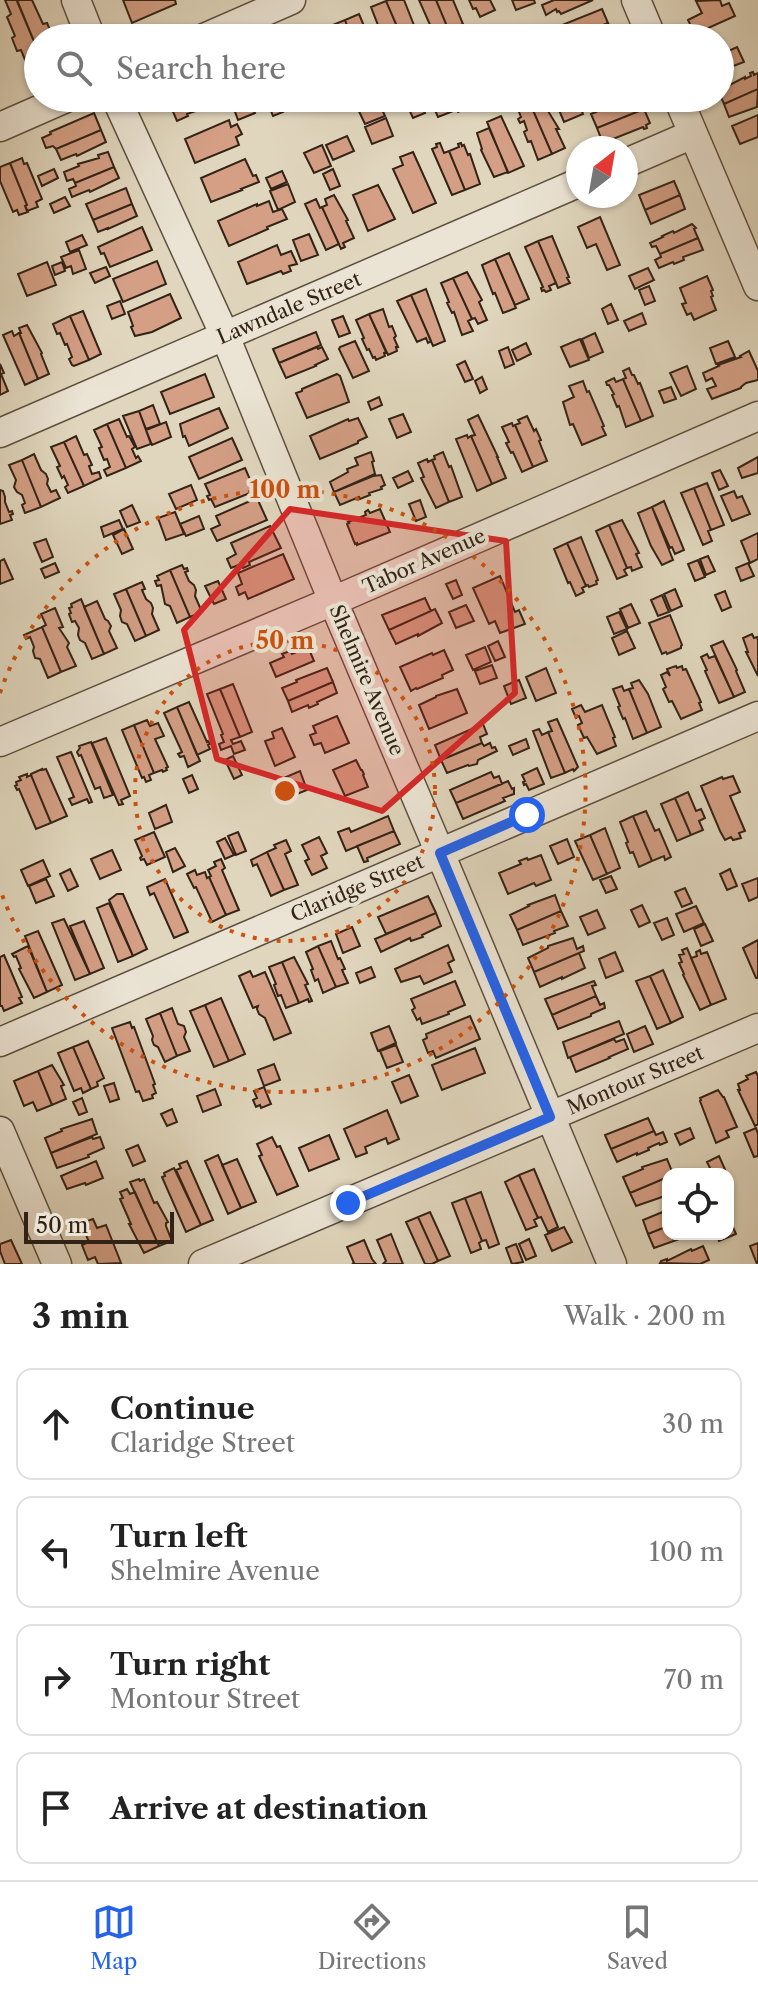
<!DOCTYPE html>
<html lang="en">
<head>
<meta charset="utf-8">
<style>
  body { margin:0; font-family:"Libre Caslon Text",serif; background:#f6f6f6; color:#222 }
  .controls { position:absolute; right:24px; bottom:24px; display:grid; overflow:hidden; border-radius:16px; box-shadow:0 2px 6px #0004 }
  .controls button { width:72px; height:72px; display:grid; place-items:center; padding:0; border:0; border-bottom:2px solid #e0e0e0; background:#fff; color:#222; font:40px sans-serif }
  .compass { position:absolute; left:566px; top:136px; width:72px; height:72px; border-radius:50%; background:#fff; box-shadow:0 2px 6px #0004; rotate:31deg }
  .scale { position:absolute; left:24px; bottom:20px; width:150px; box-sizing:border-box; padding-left:8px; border:4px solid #332316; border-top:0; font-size:22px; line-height:28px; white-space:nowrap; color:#332316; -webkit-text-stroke:6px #ebe4d4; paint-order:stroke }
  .stop { position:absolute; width:24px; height:24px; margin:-18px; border:6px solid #2563eb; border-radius:50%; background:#fff }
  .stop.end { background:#2563eb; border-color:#fff; box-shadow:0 2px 8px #0008 }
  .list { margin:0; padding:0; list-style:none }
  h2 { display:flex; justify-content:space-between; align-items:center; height:104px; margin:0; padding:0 32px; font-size:34px }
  h2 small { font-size:26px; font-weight:400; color:#767676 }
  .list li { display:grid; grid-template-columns:52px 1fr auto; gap:24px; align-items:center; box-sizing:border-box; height:112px; margin:0 16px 16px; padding:0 16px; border:2px solid #e0e0e0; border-radius:16px }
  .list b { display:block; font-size:30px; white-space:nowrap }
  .list p { margin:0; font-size:26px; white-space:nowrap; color:#767676 }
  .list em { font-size:26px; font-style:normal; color:#767676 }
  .icon { flex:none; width:44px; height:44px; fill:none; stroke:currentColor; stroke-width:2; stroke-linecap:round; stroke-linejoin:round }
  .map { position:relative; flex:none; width:758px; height:1264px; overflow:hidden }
  .search { position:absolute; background:#fff; box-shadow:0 2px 6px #0004; left:24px; right:24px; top:24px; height:88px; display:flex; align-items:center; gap:20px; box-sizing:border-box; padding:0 28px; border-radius:44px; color:#767676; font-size:30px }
  .sheet { height:616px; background:#fff }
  nav { display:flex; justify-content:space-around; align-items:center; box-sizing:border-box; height:112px; border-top:2px solid #e0e0e0; background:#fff; font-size:22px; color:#767676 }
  nav a { display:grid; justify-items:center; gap:4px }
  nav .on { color:#2563eb }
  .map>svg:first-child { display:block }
</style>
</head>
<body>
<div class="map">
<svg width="758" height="1264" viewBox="0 0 758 1264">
  <rect width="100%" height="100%" fill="#e0d6bd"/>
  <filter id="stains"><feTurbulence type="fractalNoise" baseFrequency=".0025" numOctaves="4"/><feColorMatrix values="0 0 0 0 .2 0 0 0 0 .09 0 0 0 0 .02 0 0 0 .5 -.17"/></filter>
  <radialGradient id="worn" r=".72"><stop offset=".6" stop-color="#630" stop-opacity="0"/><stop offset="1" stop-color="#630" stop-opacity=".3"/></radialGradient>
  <!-- building -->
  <path fill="#d49f85" stroke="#332316" stroke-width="2" d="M 5,0 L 17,0 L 38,51 L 38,69 L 30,72 L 21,50 L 17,51 L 12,38 L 15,36 L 7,17 L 11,14 Z
    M 20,0 L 32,0 L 43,24 L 47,23 L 53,37 L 38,38 L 38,51 L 17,1 Z
    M 123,0 L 175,0 L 176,4 L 132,23 Z
    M 389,0 L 404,0 L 419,38 L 402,38 L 386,1 Z
    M 419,0 L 436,0 L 449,31 L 435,36 Z
    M 436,0 L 453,0 L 463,24 L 449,31 Z
    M 469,0 L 490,0 L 495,10 L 480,17 L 476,8 L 473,9 Z
    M 512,0 L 534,0 L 535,3 L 516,10 Z
    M 554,0 L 593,0 L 561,14 L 559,11 L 557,12 L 556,9 L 546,15 L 542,5 Z
    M 720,0 L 722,6 L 729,3 L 735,16 L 695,34 L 688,20 L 702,13 L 696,1 Z
    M 386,1 L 402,38 L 383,38 L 371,7 Z
    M 602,9 L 608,23 L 572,38 L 567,38 L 562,25 Z
    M 359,14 L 369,38 L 352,38 L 345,20 Z
    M 345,20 L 352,38 L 335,38 L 330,26 Z
    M 608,23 L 613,35 L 606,38 L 572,38 Z
    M 737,47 L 744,62 L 720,71 L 720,55 Z
    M 753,72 L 754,75 L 758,73 L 758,89 L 724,104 L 720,95 L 720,90 L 745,77 L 745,79 L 751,76 L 750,73 Z
    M 758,89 L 757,107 L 729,117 L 724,104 Z
    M 167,98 L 191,98 L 171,107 Z
    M 191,98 L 224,98 L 209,105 L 210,106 L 187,114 L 188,116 L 177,121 L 171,107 Z
    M 260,98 L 276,98 L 274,99 L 276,104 L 279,103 L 283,112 L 273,116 L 269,106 L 264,109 Z
    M 282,98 L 297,98 L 300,105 L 287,111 Z
    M 367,98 L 377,98 L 385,116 L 365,124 L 355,103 Z
    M 433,98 L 451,98 L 456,110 L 438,117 L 430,99 Z
    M 451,98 L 465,98 L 469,107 L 458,112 Z
    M 537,98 L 542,98 L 546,107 L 549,106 L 550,110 L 548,111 L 559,129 L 556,129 L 565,148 L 552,154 L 529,101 Z
    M 554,98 L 577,98 L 583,114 L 564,122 Z
    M 628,98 L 639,98 L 644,109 L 597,128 L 591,114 Z
    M 529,101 L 552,154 L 538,160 L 531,141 L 528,142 L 524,132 L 527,130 L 524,121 L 520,123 L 518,119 L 521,117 L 517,107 Z
    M 250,102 L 255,113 L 238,120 L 234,109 Z
    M 420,102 L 425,113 L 413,118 L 408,107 Z
    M 644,109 L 650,123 L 646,125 L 647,128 L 644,129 L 643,127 L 603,143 L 597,128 Z
    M 94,113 L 101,130 L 56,149 L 53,146 L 46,148 L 42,138 L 51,134 L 50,132 Z
    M 758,115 L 758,137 L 740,144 L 732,126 Z
    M 501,116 L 524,166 L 508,173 L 487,122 Z
    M 386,118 L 393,136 L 372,144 L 365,127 Z
    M 229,120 L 231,127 L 237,124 L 242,134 L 236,137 L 239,145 L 195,163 L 185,139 Z
    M 489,128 L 508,172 L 494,177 L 481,150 L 482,149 L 477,133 Z
    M 101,130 L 106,142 L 77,156 L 76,154 L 61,160 L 56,149 Z
    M 347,136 L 354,151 L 333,160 L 326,145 Z
    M 440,143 L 444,153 L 449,151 L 465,190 L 452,195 L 432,149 L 437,147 L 436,144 Z
    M 461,143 L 462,146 L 464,145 L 468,155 L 470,154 L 480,184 L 465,190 L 449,151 L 459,147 L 458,144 Z
    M 322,145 L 331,166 L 314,173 L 304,153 Z
    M 108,152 L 114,167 L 75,183 L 73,179 L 67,181 L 64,172 L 79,166 L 78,164 L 99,158 L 98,155 Z
    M 413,152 L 436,203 L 413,213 L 393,169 L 403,165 L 400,157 Z
    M 22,158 L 24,164 L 27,163 L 42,199 L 36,202 L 38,207 L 27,211 L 25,206 L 27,205 L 10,163 Z
    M 245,159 L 253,176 L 256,175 L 259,182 L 241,189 L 242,190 L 211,202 L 201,178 Z
    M 10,163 L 27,205 L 25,206 L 28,212 L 19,215 L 17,210 L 13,212 L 0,181 L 0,167 Z
    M 114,167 L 119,178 L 90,192 L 89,190 L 72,197 L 69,189 L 76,186 L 75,183 Z
    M 54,169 L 58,178 L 42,186 L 38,176 Z
    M 333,169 L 340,186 L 330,190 L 323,174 Z
    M 282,171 L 287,182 L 271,189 L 266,178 Z
    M 674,181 L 680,195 L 645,210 L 639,195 Z
    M 288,184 L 295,202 L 278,210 L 270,191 Z
    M 378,185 L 395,219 L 368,231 L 353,195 Z
    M 126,188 L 132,204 L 93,220 L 86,204 Z
    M 334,195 L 348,220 L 346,221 L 354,238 L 343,243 L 345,247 L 341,249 L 322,207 L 327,205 L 325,199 Z
    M 680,195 L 685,209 L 651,224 L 645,210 Z
    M 65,197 L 70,206 L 54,213 L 50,204 Z
    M 316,199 L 320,208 L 322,207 L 339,244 L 326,250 L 305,204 Z
    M 269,201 L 273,212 L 282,209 L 287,219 L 267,227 L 268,229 L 229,246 L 218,221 L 257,204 L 257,206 Z
    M 132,204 L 137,216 L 108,229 L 108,228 L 98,232 L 93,220 Z
    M 600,217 L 620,265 L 607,270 L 596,244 L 587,248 L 578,227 Z
    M 692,224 L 696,228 L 694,229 L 698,238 L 660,254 L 656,246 L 652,247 L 650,243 L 663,237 L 662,236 L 673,231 L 674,233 Z
    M 142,227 L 152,250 L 110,267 L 104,253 L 101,254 L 98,247 Z
    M 309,234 L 318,255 L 301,261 L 293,240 Z
    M 82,235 L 87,245 L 70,252 L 66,242 Z
    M 552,236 L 569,277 L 567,278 L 570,283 L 558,288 L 538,241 Z
    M 698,238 L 703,250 L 683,257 L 684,260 L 674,264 L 673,262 L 659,268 L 655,260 L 661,257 L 660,254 Z
    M 538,241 L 556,283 L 549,286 L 551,290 L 546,292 L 544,290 L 542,291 L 541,288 L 543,287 L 525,247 Z
    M 277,245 L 281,255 L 291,251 L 297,264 L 289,266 L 291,271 L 283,274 L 281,271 L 247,284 L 238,262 Z
    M 79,250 L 86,269 L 73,274 L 71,266 L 66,268 L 61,257 Z
    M 509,253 L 529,299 L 515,305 L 495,259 Z
    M 495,259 L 516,308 L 503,313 L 495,293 L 493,294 L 482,265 Z
    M 157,261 L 166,284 L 123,302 L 113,279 Z
    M 47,262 L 56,285 L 27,296 L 18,274 Z
    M 62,262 L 65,271 L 55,275 L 52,266 Z
    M 106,267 L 110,276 L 95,283 L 90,273 Z
    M 648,268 L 654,280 L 635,289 L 629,276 Z
    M 467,272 L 482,300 L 479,302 L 487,320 L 478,324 L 475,318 L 472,319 L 453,278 Z
    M 707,276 L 713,290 L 711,291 L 713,296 L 711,297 L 716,310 L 694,320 L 691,313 L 687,315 L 682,304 L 686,303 L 680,288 Z
    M 453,278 L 472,319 L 468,321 L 473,331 L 462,335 L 454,312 L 452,313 L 447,303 L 449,302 L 441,283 Z
    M 649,286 L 655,301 L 645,305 L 639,290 Z
    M 426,289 L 445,341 L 433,346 L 411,295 Z
    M 170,294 L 181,318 L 152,332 L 135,336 L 131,327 L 133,326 L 128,312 Z
    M 411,295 L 431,341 L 428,343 L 426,338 L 417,342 L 397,301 Z
    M 120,301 L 125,314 L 112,319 L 107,306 Z
    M 611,304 L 618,320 L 608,324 L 602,309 Z
    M 383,309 L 389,327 L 392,326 L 396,336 L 394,338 L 398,347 L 396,347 L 397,351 L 388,355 L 369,314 Z
    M 83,311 L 101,354 L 89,360 L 70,316 Z
    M 642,313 L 646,324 L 629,331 L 624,321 Z
    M 369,314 L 386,352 L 384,353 L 385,356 L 376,360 L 375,357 L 373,358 L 369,349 L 367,350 L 362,339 L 364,338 L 356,320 Z
    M 70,316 L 89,360 L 74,366 L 72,365 L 69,359 L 72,357 L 67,344 L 65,345 L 60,333 L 57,334 L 53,324 Z
    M 343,316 L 350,333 L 339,337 L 332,320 Z
    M 27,325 L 42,353 L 41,354 L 49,374 L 38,379 L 19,333 L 21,333 L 19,328 Z
    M 12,331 L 14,336 L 19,333 L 38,379 L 25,385 L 3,335 Z
    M 316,332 L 321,345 L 279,363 L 273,349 Z
    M 595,333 L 603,352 L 589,358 L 582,339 Z
    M 580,339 L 589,360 L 570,367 L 561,347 Z
    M 355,341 L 369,371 L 353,378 L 339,349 L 340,347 Z
    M 728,341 L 735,357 L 716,364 L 710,348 Z
    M 526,343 L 531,354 L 517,361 L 512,350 Z
    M 317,347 L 318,349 L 322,347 L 328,359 L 315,365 L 316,366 L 286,378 L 279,363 Z
    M 508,347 L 514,364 L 505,368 L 499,351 Z
    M 749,351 L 758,371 L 758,380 L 746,383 L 741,387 L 741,388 L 712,399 L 707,389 L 716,386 L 712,378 L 706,381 L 703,373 L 719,366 L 718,365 L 741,357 L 740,356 Z
    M 465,361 L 473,379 L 465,382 L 457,365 Z
    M 0,364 L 4,373 L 1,374 L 8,391 L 0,395 Z
    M 687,366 L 696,389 L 681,396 L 670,373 Z
    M 629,368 L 632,375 L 634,375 L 638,384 L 640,383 L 653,416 L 641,421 L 623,379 L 626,378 L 623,371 Z
    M 205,374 L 214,397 L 170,414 L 161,392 Z
    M 337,374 L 340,376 L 349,402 L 307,418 L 296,393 L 302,391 L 302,389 Z
    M 482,377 L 487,389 L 480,393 L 475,381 Z
    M 614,378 L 616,382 L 623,379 L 641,421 L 626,427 L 619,406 L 617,407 L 612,395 L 614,394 L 609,385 L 607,385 L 606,382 Z
    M 583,381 L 587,392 L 589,391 L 604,426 L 602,427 L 606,435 L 582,445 L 573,424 L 570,425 L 563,402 L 574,397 L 569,386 Z
    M 671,387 L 676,399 L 664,403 L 659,391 Z
    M 379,397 L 382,405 L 371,410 L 368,402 Z
    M 153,405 L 160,424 L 146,429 L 139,411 Z
    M 219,408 L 228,428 L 189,446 L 185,436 L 183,437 L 180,424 Z
    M 139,411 L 151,444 L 137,449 L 123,416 Z
    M 403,414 L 411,432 L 397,438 L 389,419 Z
    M 478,415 L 498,457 L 497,457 L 506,478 L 492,484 L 471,436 L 475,435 L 468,420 Z
    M 527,416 L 534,431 L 536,429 L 541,440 L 539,441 L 547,461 L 533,467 L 515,425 L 520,423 L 518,420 Z
    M 358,418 L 367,437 L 358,441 L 358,443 L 320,459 L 310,436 L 348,419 L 349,421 Z
    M 119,419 L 127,437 L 129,436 L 135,447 L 132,449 L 136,458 L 138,456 L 141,461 L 126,468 L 107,424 Z
    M 166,422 L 171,437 L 152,445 L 146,430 Z
    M 512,423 L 513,426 L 515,425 L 533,467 L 522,472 L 513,452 L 511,453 L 506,443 L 509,442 L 502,427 Z
    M 107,424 L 126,468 L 107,476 L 104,470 L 110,467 L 107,459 L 104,460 L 99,448 L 102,447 L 94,430 Z
    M 467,435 L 468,438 L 471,436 L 492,484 L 477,491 L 456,439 Z
    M 76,436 L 84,455 L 87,454 L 92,465 L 89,466 L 92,474 L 99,472 L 101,478 L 84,486 L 64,442 Z
    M 232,438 L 242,460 L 199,479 L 189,457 Z
    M 64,442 L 84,486 L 68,493 L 65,487 L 68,485 L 64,476 L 62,478 L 57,467 L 60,466 L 51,447 Z
    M 371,452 L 374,461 L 372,462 L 375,474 L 334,492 L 330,482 L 348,472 L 347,469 L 358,465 L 355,458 Z
    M 443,452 L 449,467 L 451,466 L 462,497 L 449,502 L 432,460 L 435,459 L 434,456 Z
    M 34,454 L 41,470 L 46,474 L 48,479 L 47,484 L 51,492 L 56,490 L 60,498 L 41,507 L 22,460 Z
    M 758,457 L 758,473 L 742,478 L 738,468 Z
    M 427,459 L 428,462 L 432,460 L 449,502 L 436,508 L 421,478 L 424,477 L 418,463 Z
    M 22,460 L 41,507 L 25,513 L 22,505 L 25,503 L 22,495 L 17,492 L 14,487 L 16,480 L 9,465 Z
    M 245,468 L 255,491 L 215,507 L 211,499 L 209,500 L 207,496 L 210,495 L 205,484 Z
    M 720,470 L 728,486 L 719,490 L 712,473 Z
    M 408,471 L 413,481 L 398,488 L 393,478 Z
    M 381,475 L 385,485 L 381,487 L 382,489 L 369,493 L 370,495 L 360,499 L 359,497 L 340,505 L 334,492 L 373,476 Z
    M 707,483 L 724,525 L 711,530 L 694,488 Z
    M 191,485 L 197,500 L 176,509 L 169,494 Z
    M 694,488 L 711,530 L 708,531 L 712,541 L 703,545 L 681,493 Z
    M 0,490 L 3,491 L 5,497 L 5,502 L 9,512 L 12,511 L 13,514 L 10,515 L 12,520 L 0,524 Z
    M 734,491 L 737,498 L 742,496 L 750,514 L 732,521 L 721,496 Z
    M 257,498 L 267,520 L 217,541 L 211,529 L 220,525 L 216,516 Z
    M 420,500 L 426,517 L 416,521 L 409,504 Z
    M 664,501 L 684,550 L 675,554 L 672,547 L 670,548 L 652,507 Z
    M 132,505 L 140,522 L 127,527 L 120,511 Z
    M 652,507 L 673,560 L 662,565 L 651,546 L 638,513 Z
    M 380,509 L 390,532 L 357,545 L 357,543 L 355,544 L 347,524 L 349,523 L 348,522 L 366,515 L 365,512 L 368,510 L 370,513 Z
    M 175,512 L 184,534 L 166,540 L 158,518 Z
    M 199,516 L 204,529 L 186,536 L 180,524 Z
    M 119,520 L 123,529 L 104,537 L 101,527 Z
    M 622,520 L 639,553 L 636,554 L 642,567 L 632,571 L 631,567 L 627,568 L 609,525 Z
    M 609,525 L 627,568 L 624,570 L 627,575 L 617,579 L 596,531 Z
    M 270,526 L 281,548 L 249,562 L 250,565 L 243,568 L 241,564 L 231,568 L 227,559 L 236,554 L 231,543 Z
    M 124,529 L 133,549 L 122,554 L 113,535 Z
    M 758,533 L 758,559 L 750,563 L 741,541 Z
    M 581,537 L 598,580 L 596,581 L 597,584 L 589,587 L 588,585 L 586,586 L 567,543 Z
    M 46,539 L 53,557 L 42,562 L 34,543 Z
    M 567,543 L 586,586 L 582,588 L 584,592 L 576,596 L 570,582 L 568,583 L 554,549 Z
    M 283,554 L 294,579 L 248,599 L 245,592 L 239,595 L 236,587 L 242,584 L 238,573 Z
    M 708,556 L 715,571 L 706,575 L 700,559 Z
    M 4,559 L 13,579 L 0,584 L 0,561 Z
    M 698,560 L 705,577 L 695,581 L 688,564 Z
    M 55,563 L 59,572 L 45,578 L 41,569 Z
    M 748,563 L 754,576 L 741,581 L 736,568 Z
    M 182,565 L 184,569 L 187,568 L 188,571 L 185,572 L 189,581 L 194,585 L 196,590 L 195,596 L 202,612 L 190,617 L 170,570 Z
    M 170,570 L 190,617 L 177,623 L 170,606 L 165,604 L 161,585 L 157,586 L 155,581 L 159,580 L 157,576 Z
    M 500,576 L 515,612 L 519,610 L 525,624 L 500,633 L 495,621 L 489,624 L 473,588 Z
    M 456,580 L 462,595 L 453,599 L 446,584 Z
    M 218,581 L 226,599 L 214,604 L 205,586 Z
    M 142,582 L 145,589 L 142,590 L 146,599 L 151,603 L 153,608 L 152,614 L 159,630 L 146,636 L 126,589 Z
    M 126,589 L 146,636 L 135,641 L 127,624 L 122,622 L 120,616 L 121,610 L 114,594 Z
    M 675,589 L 682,606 L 671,611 L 664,594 Z
    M 725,591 L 731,607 L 722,611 L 715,595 Z
    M 662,595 L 669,612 L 658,616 L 651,600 Z
    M 425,598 L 431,611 L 389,630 L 382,615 Z
    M 81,599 L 104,654 L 92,659 L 85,643 L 80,640 L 78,635 L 79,628 L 75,621 L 72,622 L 69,614 L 71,613 L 69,608 L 72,607 L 71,604 Z
    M 97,601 L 105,619 L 108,621 L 111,626 L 109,631 L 117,648 L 104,654 L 84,607 Z
    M 631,604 L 640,623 L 628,628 L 620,609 Z
    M 466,605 L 474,621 L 456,628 L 449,612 Z
    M 55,608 L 63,627 L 59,628 L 69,643 L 67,647 L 76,666 L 61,672 L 42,627 L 46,625 L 41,614 Z
    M 435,609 L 442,623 L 418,636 L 418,634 L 396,644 L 389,630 Z
    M 619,612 L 627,629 L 614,634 L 607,617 Z
    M 670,615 L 682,645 L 681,646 L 681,648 L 667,654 L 666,652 L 662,654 L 649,623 Z
    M 42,627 L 61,672 L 48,678 L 40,659 L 35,658 L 33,651 L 34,647 L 30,637 L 26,639 L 24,635 Z
    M 627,631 L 635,648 L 619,655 L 612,638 Z
    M 752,634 L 754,638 L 757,637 L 758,640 L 758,676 L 746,652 L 748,652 L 743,638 Z
    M 498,641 L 505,657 L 495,661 L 488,646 Z
    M 723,641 L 737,670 L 736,671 L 745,692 L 734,697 L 711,646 Z
    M 308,647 L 314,661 L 276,677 L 270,663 L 284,657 L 282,654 L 290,651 L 292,654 Z
    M 485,647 L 491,662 L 473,670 L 466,655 Z
    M 444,650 L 453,670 L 442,675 L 443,678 L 417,689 L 416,688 L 411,691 L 400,667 L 432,653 L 433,655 Z
    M 707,654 L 709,658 L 715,656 L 734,697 L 719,703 L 705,671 L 707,670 L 701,657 Z
    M 492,665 L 497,678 L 480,684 L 475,671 Z
    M 676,666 L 677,668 L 682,666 L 683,670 L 686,669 L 701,702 L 699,703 L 702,710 L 681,719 L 672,701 L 669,702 L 663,689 L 666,687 L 661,675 L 667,672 L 670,676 L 667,669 Z
    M 327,668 L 333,682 L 288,701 L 282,688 L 297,682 L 296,680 Z
    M 546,668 L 556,693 L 536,701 L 526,677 Z
    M 519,680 L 526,698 L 511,704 L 504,686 Z
    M 639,680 L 648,694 L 661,727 L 647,733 L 629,689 L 633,688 L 631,683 Z
    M 333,682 L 337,693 L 317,702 L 318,704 L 309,708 L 308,705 L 292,712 L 288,701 Z
    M 233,684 L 252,732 L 240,737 L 220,689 Z
    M 622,686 L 624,691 L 629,689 L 647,733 L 633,739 L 625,718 L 623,719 L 618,707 L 620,706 L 613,689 Z
    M 220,689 L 240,737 L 231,740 L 233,744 L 241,741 L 245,750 L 234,754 L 231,746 L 221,750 L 219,744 L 224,742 L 221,735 L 223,734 L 207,694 Z
    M 457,689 L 467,713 L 429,729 L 419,705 L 436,697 L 436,696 Z
    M 189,702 L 207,742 L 208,741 L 210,744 L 208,745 L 210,749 L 197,755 L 177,707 Z
    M 581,705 L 585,712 L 602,705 L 615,737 L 613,738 L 616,746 L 597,754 L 587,737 L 584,738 L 578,725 L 582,723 L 579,716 L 576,718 L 572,709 Z
    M 177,707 L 200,761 L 188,767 L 184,756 L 180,757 L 178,754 L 182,752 L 164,713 Z
    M 337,716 L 349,743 L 325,753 L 321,743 L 314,745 L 310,735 L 316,733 L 313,726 Z
    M 557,719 L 578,767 L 574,771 L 573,769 L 565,773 L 548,732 L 552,731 L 548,722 Z
    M 147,720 L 150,726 L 158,723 L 164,736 L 155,739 L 168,767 L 166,768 L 167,770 L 163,772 L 162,770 L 154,773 L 134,725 Z
    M 483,724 L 487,734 L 480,737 L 482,743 L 441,760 L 435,745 Z
    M 134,725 L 154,773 L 149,775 L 151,780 L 146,782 L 144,777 L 142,778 L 122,730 Z
    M 282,728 L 295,757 L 275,766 L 265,741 L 274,738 L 272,732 Z
    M 539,729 L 542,735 L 548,732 L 565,773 L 551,778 L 533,731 Z
    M 106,738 L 130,796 L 121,800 L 123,804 L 119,805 L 92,743 Z
    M 526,739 L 529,748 L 513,755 L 509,746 Z
    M 91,742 L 113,795 L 104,798 L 100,787 L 95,789 L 81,755 L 79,756 L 77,752 L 80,748 L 79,746 Z
    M 482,743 L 484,746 L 490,743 L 492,748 L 495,747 L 497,751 L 478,760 L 477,764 L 469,766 L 468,765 L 447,773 L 441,760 Z
    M 71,752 L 92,802 L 89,803 L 87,799 L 72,805 L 69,799 L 74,797 L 57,757 Z
    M 233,756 L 242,775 L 234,779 L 225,760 Z
    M 356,760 L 361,770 L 362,770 L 364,774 L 363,775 L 368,787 L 345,796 L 333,770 Z
    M 537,768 L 544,784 L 529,790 L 526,784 L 524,785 L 523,782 L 525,781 L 522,775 Z
    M 42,769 L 42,770 L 46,769 L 67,816 L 51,823 L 31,775 L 31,774 Z
    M 300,771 L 307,790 L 287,798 L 279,780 Z
    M 491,772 L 494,778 L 499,776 L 502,784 L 456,803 L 450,790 Z
    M 27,774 L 27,777 L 31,775 L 51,823 L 36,829 L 19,789 L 17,790 L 15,786 L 17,785 L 16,782 L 21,780 L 19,777 Z
    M 192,775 L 198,789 L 189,793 L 183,779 Z
    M 733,776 L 740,792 L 730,796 L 745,831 L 739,833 L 741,838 L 733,840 L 731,837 L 725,840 L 720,831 L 701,786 L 722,777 L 723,779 Z
    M 508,781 L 512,789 L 514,788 L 514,794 L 503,798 L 505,801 L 463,819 L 456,803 Z
    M 688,792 L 696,811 L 701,809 L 705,818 L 699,821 L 703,830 L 691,835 L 675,798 Z
    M 675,798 L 691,835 L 677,841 L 661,804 Z
    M 166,805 L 172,822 L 155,829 L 149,813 Z
    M 646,811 L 655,831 L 659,829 L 671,857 L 665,860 L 664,856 L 652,861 L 633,816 Z
    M 388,816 L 394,831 L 346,851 L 338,832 L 349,828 L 351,832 Z
    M 633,816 L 652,861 L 639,867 L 633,852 L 630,853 L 626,843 L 628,842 L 620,822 Z
    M 605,828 L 620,868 L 607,874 L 590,835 Z
    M 394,831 L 400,844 L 367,858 L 368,861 L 364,862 L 357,846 Z
    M 154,832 L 165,857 L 147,865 L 144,859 L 141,860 L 140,858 L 142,856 L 135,840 Z
    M 238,832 L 246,851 L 236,855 L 228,836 Z
    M 590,835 L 607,874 L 593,880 L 575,841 Z
    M 319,837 L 327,853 L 321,856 L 327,868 L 312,875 L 305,861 L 309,859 L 302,845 Z
    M 225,838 L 234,855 L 225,859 L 217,842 Z
    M 567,839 L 574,857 L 558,864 L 550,846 Z
    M 286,840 L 291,851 L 285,854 L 298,885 L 284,890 L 267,852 L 276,848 L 274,845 Z
    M 175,848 L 185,866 L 173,872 L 166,852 Z
    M 112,850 L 121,870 L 100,879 L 91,859 Z
    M 267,852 L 284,890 L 271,896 L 257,864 L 253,866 L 251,860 Z
    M 541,855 L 551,880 L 536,886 L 534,883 L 508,894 L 499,873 L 521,864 L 519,861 L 527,858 L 528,860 Z
    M 221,859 L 225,868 L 222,870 L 239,910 L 226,915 L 209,877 L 211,876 L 208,870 L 216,866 L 214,862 Z
    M 43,860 L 50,876 L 28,886 L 21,870 Z
    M 70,869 L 78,886 L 68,891 L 60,874 Z
    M 730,869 L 737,886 L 727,890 L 720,874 Z
    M 195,870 L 197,875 L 205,872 L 207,878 L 209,877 L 226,915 L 212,922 L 196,887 L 194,888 L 187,874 Z
    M 611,876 L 617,889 L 606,893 L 600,880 Z
    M 758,878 L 758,897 L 749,901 L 742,884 Z
    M 46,879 L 54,896 L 36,903 L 29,886 Z
    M 165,879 L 188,932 L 174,938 L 154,893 L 150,895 L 147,887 Z
    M 685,888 L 692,903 L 682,907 L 675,892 Z
    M 117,894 L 123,894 L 147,949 L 133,956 L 109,900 Z
    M 555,895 L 561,911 L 517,930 L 510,915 L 529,906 L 528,905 Z
    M 428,896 L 436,913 L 386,934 L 378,917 Z
    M 109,903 L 133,956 L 118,962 L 97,908 Z
    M 642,905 L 650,922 L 639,927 L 631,910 Z
    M 696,906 L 704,923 L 684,932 L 676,914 Z
    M 597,910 L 605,928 L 588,935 L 580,917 Z
    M 561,911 L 568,926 L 554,931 L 555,933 L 523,945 L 517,930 Z
    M 436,913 L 441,926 L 422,935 L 423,937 L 411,941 L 410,938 L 381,952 L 375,939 Z
    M 667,918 L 674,935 L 662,940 L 654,923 Z
    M 64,919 L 90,974 L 75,980 L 52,923 Z
    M 84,921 L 104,968 L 90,974 L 70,926 Z
    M 705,924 L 713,941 L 701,946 L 694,929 Z
    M 352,927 L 360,946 L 343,953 L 336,934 Z
    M 38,931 L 62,985 L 47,992 L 25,936 Z
    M 573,938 L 577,949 L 583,946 L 584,951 L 534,972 L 528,958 L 548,948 L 548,946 Z
    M 758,940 L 758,978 L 756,978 L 743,948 Z
    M 331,941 L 338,959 L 340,958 L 345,969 L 342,970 L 348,983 L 336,987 L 318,946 Z
    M 448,945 L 454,960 L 448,963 L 452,972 L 424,984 L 420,976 L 401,982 L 395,969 Z
    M 28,946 L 47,992 L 34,998 L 19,969 L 21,968 L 16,956 L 14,957 L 12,954 Z
    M 318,946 L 336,987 L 323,993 L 318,979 L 315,981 L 311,970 L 313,969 L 306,952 Z
    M 687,948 L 711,1005 L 700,1010 L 683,975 L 684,974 L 679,963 L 682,962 L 679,955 L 684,954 L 682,950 Z
    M 700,950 L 701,954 L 707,952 L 726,999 L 711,1005 L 691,958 L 697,956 L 696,952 Z
    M 615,952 L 623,971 L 606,978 L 599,959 Z
    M 579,953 L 585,968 L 562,979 L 562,977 L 540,987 L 534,972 Z
    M 4,955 L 22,997 L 19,998 L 22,1003 L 4,1011 L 2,1006 L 0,1006 L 0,957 Z
    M 294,957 L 308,984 L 305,985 L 312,1001 L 309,1002 L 308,999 L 299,1003 L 282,962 Z
    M 282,962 L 299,1003 L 286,1008 L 281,995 L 278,996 L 274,985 L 276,984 L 269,967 Z
    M 371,967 L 375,977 L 360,983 L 356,973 Z
    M 663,970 L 683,1017 L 671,1023 L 650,976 Z
    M 250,971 L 253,977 L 265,972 L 291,1033 L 274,1040 L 265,1018 L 259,1014 L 257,1009 L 258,1006 L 253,1008 L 239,976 Z
    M 650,976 L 671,1023 L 657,1029 L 636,981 Z
    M 455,981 L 465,1005 L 448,1012 L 449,1014 L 422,1024 L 420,1018 L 417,1020 L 412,1010 L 415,1008 L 411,999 Z
    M 594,981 L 596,985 L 592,986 L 596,996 L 552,1015 L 545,999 Z
    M 596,996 L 600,1005 L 604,1003 L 605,1008 L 591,1014 L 591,1016 L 558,1029 L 552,1015 Z
    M 221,998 L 245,1054 L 229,1061 L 205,1005 Z
    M 205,1005 L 229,1061 L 214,1067 L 190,1011 Z
    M 172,1008 L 178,1024 L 184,1026 L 186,1032 L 184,1037 L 190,1051 L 177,1056 L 160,1013 Z
    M 160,1013 L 177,1056 L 165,1062 L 158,1047 L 154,1045 L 152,1040 L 153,1036 L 146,1019 Z
    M 470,1016 L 480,1039 L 436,1058 L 433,1051 L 428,1053 L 423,1040 L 427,1038 L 426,1034 Z
    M 619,1021 L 624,1034 L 568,1058 L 563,1042 Z
    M 130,1022 L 132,1028 L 134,1027 L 155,1084 L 153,1085 L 156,1093 L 152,1095 L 153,1098 L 143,1101 L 139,1091 L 136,1092 L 112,1028 Z
    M 389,1026 L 396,1043 L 378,1051 L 371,1033 Z
    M 645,1026 L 653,1044 L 634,1052 L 627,1034 Z
    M 614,1039 L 616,1042 L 624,1039 L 628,1049 L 609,1057 L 610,1058 L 576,1072 L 570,1057 Z
    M 88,1041 L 104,1078 L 97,1082 L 98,1086 L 91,1089 L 73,1047 Z
    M 396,1045 L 403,1062 L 387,1068 L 380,1051 Z
    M 73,1047 L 91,1089 L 83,1093 L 81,1088 L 74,1091 L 58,1053 Z
    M 475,1048 L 485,1073 L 442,1090 L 432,1065 Z
    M 274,1064 L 280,1080 L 264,1086 L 258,1070 Z
    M 52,1065 L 64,1085 L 61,1086 L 66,1099 L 52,1105 L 38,1071 Z
    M 38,1071 L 52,1105 L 37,1111 L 33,1102 L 24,1106 L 14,1081 Z
    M 756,1072 L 758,1076 L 758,1124 L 755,1126 L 738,1090 L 740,1090 L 738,1084 L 748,1079 L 746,1076 Z
    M 409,1075 L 418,1096 L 401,1103 L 392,1082 Z
    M 114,1083 L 119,1099 L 110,1102 L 104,1086 Z
    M 264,1087 L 271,1104 L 261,1108 L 260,1105 L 256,1107 L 253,1100 L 257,1098 L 254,1091 Z
    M 215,1089 L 221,1105 L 203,1112 L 197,1096 Z
    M 718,1090 L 723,1097 L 724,1097 L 737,1127 L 726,1131 L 729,1137 L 716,1143 L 700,1101 L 701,1100 L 700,1098 Z
    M 82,1098 L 87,1112 L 79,1115 L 73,1102 Z
    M 172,1109 L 177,1122 L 167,1126 L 161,1114 Z
    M 387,1110 L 399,1139 L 388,1144 L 386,1138 L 365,1147 L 367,1153 L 356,1157 L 344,1129 Z
    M 648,1118 L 654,1131 L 611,1149 L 605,1135 Z
    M 92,1119 L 97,1134 L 51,1153 L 45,1138 L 62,1131 L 61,1129 Z
    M 690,1128 L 694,1138 L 680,1145 L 675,1134 Z
    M 756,1128 L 758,1134 L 758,1156 L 754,1157 L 744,1133 Z
    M 654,1131 L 656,1135 L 663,1132 L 667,1142 L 660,1145 L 659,1143 L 648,1148 L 649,1150 L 637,1155 L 637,1153 L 617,1162 L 611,1149 Z
    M 329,1135 L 339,1159 L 309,1171 L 299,1148 Z
    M 92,1137 L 93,1139 L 100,1137 L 104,1148 L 88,1155 L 89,1157 L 57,1168 L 51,1153 Z
    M 272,1137 L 277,1147 L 280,1146 L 298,1186 L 277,1195 L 259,1156 L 262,1155 L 257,1144 Z
    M 138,1145 L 145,1161 L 133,1166 L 126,1150 Z
    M 218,1155 L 241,1208 L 228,1214 L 205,1161 Z
    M 719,1156 L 727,1174 L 713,1174 L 707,1162 Z
    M 237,1159 L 256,1202 L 241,1208 L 222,1165 Z
    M 667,1159 L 673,1174 L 668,1174 L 668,1177 L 630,1193 L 623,1177 L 643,1169 L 642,1167 Z
    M 96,1161 L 103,1178 L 86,1185 L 85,1183 L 67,1189 L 61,1176 Z
    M 187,1161 L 213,1220 L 201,1225 L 176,1170 L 181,1168 L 179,1164 Z
    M 174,1168 L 201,1225 L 186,1232 L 162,1177 L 165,1176 L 164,1173 Z
    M 534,1169 L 558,1227 L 548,1232 L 541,1217 L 538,1218 L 519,1175 Z
    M 519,1175 L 538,1218 L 534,1220 L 537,1226 L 526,1230 L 505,1182 Z
    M 668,1177 L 668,1195 L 636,1206 L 630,1193 Z
    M 139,1179 L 140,1181 L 144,1179 L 154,1203 L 157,1202 L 168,1222 L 166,1223 L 166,1226 L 172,1241 L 159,1246 L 130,1182 Z
    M 127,1189 L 130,1194 L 135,1192 L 159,1246 L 144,1253 L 129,1224 L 131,1224 L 120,1199 L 123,1198 L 120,1192 Z
    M 481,1192 L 499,1244 L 489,1248 L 486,1240 L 482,1241 L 465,1198 Z
    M 465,1198 L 482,1241 L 479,1243 L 481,1249 L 471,1253 L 452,1203 Z
    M 668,1208 L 668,1226 L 648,1234 L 643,1220 L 665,1211 L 665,1209 Z
    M 430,1212 L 450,1256 L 438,1261 L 418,1217 Z
    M 418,1217 L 438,1261 L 432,1264 L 425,1264 L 406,1222 Z
    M 93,1219 L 97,1228 L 106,1225 L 121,1263 L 98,1264 L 95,1257 L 88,1260 L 82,1245 L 89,1242 L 81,1223 Z
    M 732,1225 L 736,1234 L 719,1241 L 716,1234 L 728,1234 L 728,1227 Z
    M 668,1226 L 668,1234 L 687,1234 L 688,1236 L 654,1248 L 648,1234 Z
    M 564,1227 L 572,1242 L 552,1251 L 545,1235 Z
    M 391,1234 L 403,1264 L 383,1264 L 386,1261 L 377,1240 Z
    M 529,1239 L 536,1256 L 526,1260 L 519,1244 Z
    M 11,1240 L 22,1264 L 5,1264 L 0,1251 L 0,1244 Z
    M 364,1240 L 372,1259 L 376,1264 L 352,1264 L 354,1263 L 347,1247 Z
    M 758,1243 L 758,1264 L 757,1264 L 750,1246 Z
    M 516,1244 L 523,1262 L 512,1264 L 506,1248 Z
    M 703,1246 L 709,1260 L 700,1264 L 660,1263 L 661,1261 L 667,1259 L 667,1261 L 691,1249 L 692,1251 Z"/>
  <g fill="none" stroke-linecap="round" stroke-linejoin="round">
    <!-- minor casing -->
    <g stroke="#5e5040" stroke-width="31">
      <path id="minor" d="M 76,0 L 91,38
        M 636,0 L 652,38
        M 204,38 L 291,0
        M 116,98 L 225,336 L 333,601 L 440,853 L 612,1264
        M 678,98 L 758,286
        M 0,127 L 66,98
        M 626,163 L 693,134
        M 0,433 L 578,183
        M 0,742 L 333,601 L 758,416
        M 0,1042 L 758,716
        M 0,1131 L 57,1264
        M 203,1264 L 758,1028"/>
    </g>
    <!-- minor -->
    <use href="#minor" stroke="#ebe4d4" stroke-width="28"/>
  </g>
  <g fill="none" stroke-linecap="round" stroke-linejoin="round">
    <!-- route -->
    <path stroke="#2563eb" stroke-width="10" d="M 348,1203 L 550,1117 L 440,853 L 527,815"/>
  </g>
  <!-- marked area -->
  <path fill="#d62828" fill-opacity="0.2" stroke="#d62828" stroke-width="6" stroke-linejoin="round" d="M 290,509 L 506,541 L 515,693 L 382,811 L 217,759 L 184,630 Z"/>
  <!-- distance rings -->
  <g fill="none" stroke="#cd510e" stroke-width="4" stroke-dasharray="4 8">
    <circle cx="285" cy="791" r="150"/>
    <path d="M0 693A301 301 0 1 1 0 889"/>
  </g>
  <g text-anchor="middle" stroke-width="8" stroke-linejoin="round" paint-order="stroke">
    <!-- street labels -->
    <g font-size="20" fill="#332316" stroke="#ebe4d4">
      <text transform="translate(289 308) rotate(-23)" y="7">Lawndale Street</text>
      <text transform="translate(424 561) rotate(-24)" y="7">Tabor Avenue</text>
      <text transform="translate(367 680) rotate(67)" y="7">Shelmire Avenue</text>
      <text transform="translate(357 888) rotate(-23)" y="7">Claridge Street</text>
      <text transform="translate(635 1080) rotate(-23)" y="7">Montour Street</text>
    </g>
  </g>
  <circle cx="285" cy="791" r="12" fill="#cd510e" stroke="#ebe4d4" stroke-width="4"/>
  <g font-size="24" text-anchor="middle" font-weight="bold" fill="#cd510e" stroke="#ebe4d4" stroke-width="8" stroke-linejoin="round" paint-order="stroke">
    <text x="285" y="498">100 m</text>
    <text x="285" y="649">50 m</text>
  </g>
  <rect width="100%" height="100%" filter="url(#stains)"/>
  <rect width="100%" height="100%" fill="url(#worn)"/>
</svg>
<div class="controls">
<button><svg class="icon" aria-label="locate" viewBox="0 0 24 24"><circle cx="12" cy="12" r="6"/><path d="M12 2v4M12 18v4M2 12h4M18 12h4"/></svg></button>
</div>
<svg class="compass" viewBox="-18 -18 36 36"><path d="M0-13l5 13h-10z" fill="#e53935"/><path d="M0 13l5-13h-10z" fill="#767676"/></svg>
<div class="scale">50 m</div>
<div class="stop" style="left:527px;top:815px"></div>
<div class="stop end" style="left:348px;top:1203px"></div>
<div class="search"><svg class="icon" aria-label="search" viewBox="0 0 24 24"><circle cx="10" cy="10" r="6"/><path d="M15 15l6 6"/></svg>Search here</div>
</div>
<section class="sheet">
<h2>3 min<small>Walk · 200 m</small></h2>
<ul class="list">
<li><svg class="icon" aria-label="ahead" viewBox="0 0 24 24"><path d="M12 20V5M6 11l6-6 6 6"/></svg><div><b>Continue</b><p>Claridge Street</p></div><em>30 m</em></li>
<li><svg class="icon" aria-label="left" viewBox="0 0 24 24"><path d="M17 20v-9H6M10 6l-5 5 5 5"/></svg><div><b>Turn left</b><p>Shelmire Avenue</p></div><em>100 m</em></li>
<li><svg class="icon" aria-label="right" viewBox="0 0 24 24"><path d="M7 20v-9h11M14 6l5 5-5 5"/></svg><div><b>Turn right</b><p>Montour Street</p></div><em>70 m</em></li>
<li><svg class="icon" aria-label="arrive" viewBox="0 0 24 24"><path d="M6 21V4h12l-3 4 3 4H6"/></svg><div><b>Arrive at destination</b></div></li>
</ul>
</section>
<nav>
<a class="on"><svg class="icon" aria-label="map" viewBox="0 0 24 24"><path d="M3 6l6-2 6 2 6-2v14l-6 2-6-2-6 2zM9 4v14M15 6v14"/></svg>Map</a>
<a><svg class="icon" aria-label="directions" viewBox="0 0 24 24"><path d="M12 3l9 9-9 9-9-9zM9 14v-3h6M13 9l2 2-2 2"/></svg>Directions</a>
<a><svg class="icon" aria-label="saved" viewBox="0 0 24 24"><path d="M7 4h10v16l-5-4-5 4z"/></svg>Saved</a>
</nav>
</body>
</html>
